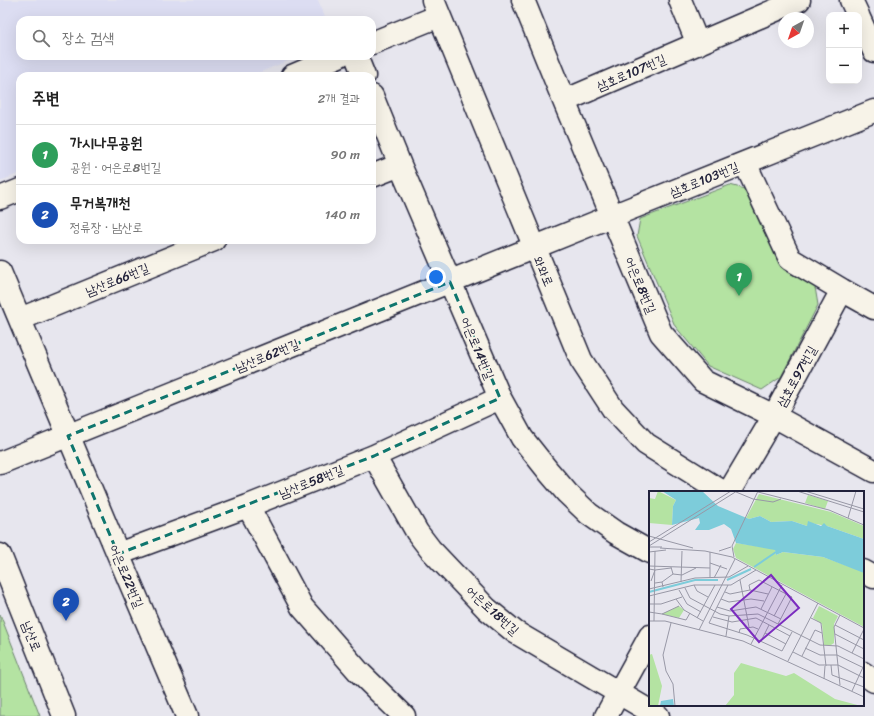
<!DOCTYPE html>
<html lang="ko">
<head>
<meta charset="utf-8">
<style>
  body { margin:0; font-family:Sriracha,"Poor Story",sans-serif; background:#f6f6f6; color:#222 }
  .controls { position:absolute; right:12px; top:12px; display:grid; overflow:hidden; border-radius:8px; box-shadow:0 4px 16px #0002 }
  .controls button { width:36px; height:36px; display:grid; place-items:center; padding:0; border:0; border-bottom:1px solid #e0e0e0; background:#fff; color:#222; font:20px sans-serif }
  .compass { position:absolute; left:778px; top:12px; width:36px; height:36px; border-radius:50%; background:#fff; box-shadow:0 4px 16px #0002; rotate:220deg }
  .you { position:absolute; left:436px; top:277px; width:14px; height:14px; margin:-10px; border:3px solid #fff; border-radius:50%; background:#1a73e8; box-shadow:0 0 0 6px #1a73e833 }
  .badge { display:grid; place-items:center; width:26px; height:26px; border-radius:50%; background:#ea580c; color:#fff; font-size:13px; font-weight:700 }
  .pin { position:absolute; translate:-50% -33px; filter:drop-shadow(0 1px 2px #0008) }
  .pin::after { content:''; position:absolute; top:21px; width:14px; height:12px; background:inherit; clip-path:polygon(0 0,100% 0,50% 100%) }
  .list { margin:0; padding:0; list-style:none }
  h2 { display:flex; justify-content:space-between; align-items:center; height:52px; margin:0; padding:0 16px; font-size:17px }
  h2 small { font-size:13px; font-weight:400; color:#767676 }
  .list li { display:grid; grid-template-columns:26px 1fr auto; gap:12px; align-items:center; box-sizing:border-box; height:60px; padding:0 16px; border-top:1px solid #e0e0e0 }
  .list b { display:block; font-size:15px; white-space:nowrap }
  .list p { margin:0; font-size:13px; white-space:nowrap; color:#767676 }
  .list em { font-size:13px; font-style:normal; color:#767676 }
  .icon { flex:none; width:22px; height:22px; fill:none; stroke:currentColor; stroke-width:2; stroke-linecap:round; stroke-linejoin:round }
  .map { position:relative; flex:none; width:874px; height:716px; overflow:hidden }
  .search { position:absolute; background:#fff; box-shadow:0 4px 16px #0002; left:16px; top:16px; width:360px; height:44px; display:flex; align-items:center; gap:10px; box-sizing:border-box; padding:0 14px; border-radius:12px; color:#767676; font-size:15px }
  .panel { position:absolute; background:#fff; box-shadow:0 4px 16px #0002; left:16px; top:72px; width:360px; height:172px; border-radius:12px }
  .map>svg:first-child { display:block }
</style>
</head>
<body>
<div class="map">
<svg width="874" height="716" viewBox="0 0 874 716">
  <rect width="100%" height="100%" fill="#e7e6ee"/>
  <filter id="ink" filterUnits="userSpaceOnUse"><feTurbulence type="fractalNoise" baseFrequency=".025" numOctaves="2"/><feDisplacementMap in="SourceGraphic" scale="8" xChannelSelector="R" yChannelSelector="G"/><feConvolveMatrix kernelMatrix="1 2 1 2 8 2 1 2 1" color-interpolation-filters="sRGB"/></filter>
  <g filter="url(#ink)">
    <!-- built -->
    <path fill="#dcddf2" d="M 0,0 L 318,0 L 326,20 L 20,20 L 20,56 L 299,56 L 251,76 L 20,76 L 20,173 L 0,181 Z"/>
    <!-- green -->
    <path fill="#b4e3a2" stroke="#6b826e" d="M 730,185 L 748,190 L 777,257 L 788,272 L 815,287 L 818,305 L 781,377 L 762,390 L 708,366 L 675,326 L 637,236 L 640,219 Z
      M 0,614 L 40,716 L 0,716 Z"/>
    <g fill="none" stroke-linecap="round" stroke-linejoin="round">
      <!-- minor casing -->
      <g stroke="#22223b" stroke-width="25">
        <path id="minor" d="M 433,0 L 581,360 L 613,409 L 646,444 L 723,492
          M 523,0 L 564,101 L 661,333 L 703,381 L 774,416 L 874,471
          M 680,0 L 698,44
          M 851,0 L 858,15
          M 859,18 L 874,51
          M 372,43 L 439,16
          M 356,56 L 364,76
          M 292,76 L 339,56
          M 372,96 L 400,165 L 500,398 L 522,438 L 549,472 L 567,493 L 589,514 L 616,533 L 650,552
          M 564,101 L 799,0
          M 745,163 L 790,259 L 842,290 L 874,308
          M 372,176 L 400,165
          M 0,198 L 20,190
          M 0,272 L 118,554 L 187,716
          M 20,319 L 214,240
          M 374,456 L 417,532 L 430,549 L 487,609 L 515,632 L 658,716
          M 0,463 L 612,216 L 874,111
          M 729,492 L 774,416 L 842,290
          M 248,506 L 302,607 L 359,672 L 404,716
          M 118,554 L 248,506 L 374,456 L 500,398
          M 863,571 L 874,577
          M 863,673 L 874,681
          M 606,716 L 650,636"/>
      </g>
      <!-- major casing -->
      <g stroke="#22223b" stroke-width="25">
        <path id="major" d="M 0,555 L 64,716"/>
      </g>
      <!-- minor -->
      <use href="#minor" stroke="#f7f3e8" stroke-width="22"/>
      <!-- major -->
      <use href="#major" stroke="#f7f3e8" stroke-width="22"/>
    </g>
  </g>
  <!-- marked area -->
  <path fill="none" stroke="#0f766e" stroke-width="3" stroke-dasharray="8 5" stroke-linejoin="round" d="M 450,282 L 500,398 L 374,456 L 118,554 L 68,436 Z"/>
  <g text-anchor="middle" stroke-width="4" stroke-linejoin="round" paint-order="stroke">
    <!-- street labels -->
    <g font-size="13" fill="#22223b" stroke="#f7f3e8">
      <text transform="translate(631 72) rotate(-23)" y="5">삼호로107번길</text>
      <text transform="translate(704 179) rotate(-22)" y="5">삼호로103번길</text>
      <text transform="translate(544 271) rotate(67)" y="5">와와로</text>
      <text transform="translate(117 279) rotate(-22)" y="5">남산로66번길</text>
      <text transform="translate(641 285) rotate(67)" y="5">어은로8번길</text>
      <text transform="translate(478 348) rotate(67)" y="5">어은로14번길</text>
      <text transform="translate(267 355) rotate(-22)" y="5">남산로62번길</text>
      <text transform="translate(796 376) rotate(-61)" y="5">삼호로97번길</text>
      <text transform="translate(311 481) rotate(-22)" y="5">남산로58번길</text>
      <text transform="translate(127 576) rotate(67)" y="5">어은로22번길</text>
      <text transform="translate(493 610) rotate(42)" y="5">어은로18번길</text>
      <text transform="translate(32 636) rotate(68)" y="5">남산로</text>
    </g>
  </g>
  <!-- overview -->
  <g transform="translate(649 491)">
    <rect width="215" height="215" fill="#e7e6ee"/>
    <path d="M 9,0 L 27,9 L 24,15 L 23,34 L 0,32 L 0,7 L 6,8 ZM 110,3 L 182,21 L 215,35 L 215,48 L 178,35 L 161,32 L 158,35 L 143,30 L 122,31 L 111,25 L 100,28 L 97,27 ZM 159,4 L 179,10 L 176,18 L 156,12 ZM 87,52 L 126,58 L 127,64 L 134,61 L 174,66 L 215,81 L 215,136 L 87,67 L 84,58 ZM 30,115 L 35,119 L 30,127 L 13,123 ZM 170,115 L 189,125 L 185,133 L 185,152 L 182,154 L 175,154 L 173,133 L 164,127 ZM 3,163 L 13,195 L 9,215 L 0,215 L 0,164 ZM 92,172 L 137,185 L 145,182 L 186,208 L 212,215 L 76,215 L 85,204 L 85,182 Z" fill="#b4e3a2"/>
    <path d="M 13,0 L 53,0 L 69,15 L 100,28 L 111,25 L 122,31 L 143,30 L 158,35 L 159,30 L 172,35 L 175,32 L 178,35 L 215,48 L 215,82 L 174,66 L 134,61 L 127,64 L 126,59 L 87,52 L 82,38 L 75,33 L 60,39 L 46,39 L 51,32 L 50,27 L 23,34 L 24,15 L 27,9 ZM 24,208 L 25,215 L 11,215 L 12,210 Z" fill="#7dccda"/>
    <path fill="none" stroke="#7dccda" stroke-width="2" d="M 105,76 L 127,61M 78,89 L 102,78M 0,101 L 46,89 L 69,89"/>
    <path fill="none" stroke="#9898a6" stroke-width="1" d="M 148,0 L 215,21M 156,0 L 215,18M 87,1 L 104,8 L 124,11 L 132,8M 109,1 L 180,19 L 215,34M 199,27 L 207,0M 0,45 L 44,57M 0,51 L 82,0M 0,55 L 88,0M 0,56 L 13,56M 11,57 L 56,60 L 83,66 L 215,137M 70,60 L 82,56M 0,61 L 17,59M 85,66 L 83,55 L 109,0M 61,72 L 78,78M 0,75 L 61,77M 0,78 L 6,79 L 2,90M 6,79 L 22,77M 24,83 L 33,84 L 47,77M 61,87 L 61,61M 65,87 L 72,74M 91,89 L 100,136M 13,91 L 24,83 L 22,76M 32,91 L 33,60M 6,92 L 13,91 L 14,96M 45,94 L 48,100 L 59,106M 79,94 L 60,132 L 98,144 L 133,160 L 143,141M 36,97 L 41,107 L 71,123 L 80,125 L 109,123 L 171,154 L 189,155 L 215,168M 0,98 L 46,87 L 80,86 L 99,75M 30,99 L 38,113 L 52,121M 101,99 L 100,94 L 110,89 L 143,106 L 129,133M 76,101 L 81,103 L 101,99 L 119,103M 0,105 L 45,94 L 82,94 L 107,79M 27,108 L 35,119 L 54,130M 72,108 L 80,111 L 102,108 L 115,110M 0,113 L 12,113 L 33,106M 68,116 L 81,120 L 107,116 L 132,128M 112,118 L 123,96M 0,121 L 13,123 L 30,115M 13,123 L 37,129 L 41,122M 125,125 L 137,103M 64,126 L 83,131 L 107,127 L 141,145M 48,127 L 66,94M 162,127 L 172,132 L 177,175M 0,130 L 16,130 L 94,150 L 215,206M 5,130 L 6,60M 22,132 L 14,164 L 17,180 L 24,193 L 26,215M 186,134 L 215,149M 50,139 L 86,68M 90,142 L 91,138 L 104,136 L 109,138M 116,142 L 137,153M 186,143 L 215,158M 77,145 L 80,125M 112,150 L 120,134M 102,153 L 133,94M 156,157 L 171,164 L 188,164 L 215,177M 144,161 L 170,174 L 189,174 L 215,187M 203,162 L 215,138M 153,165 L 166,139 L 173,142M 139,170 L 169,112M 182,174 L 183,184 L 215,196M 175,188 L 176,175M 191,194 L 185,136 L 191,124M 203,200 L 215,174"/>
    <path fill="#7b2cbf" fill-opacity="0.15" stroke="#7b2cbf" stroke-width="2" d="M 122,84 L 150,117 L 110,151 L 82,118 Z"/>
    <rect width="215" height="215" fill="none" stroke="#22223b" stroke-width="2"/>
  </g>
</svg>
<div class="controls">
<button>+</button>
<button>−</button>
</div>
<svg class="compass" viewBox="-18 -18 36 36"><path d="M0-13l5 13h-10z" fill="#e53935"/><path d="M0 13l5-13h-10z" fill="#767676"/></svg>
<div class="you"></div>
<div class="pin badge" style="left:739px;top:296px;background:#2e9e5b">1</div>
<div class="pin badge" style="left:66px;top:621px;background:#1a4fb4">2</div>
<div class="search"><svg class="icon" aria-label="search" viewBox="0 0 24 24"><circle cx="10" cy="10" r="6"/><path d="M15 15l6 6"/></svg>장소 검색</div>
<section class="panel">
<h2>주변<small>2개 결과</small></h2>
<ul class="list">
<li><span class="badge" style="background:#2e9e5b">1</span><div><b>가시나무공원</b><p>공원 · 어은로8번길</p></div><em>90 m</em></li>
<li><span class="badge" style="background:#1a4fb4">2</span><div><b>무거복개천</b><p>정류장 · 남산로</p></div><em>140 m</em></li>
</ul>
</section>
</div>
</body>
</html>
